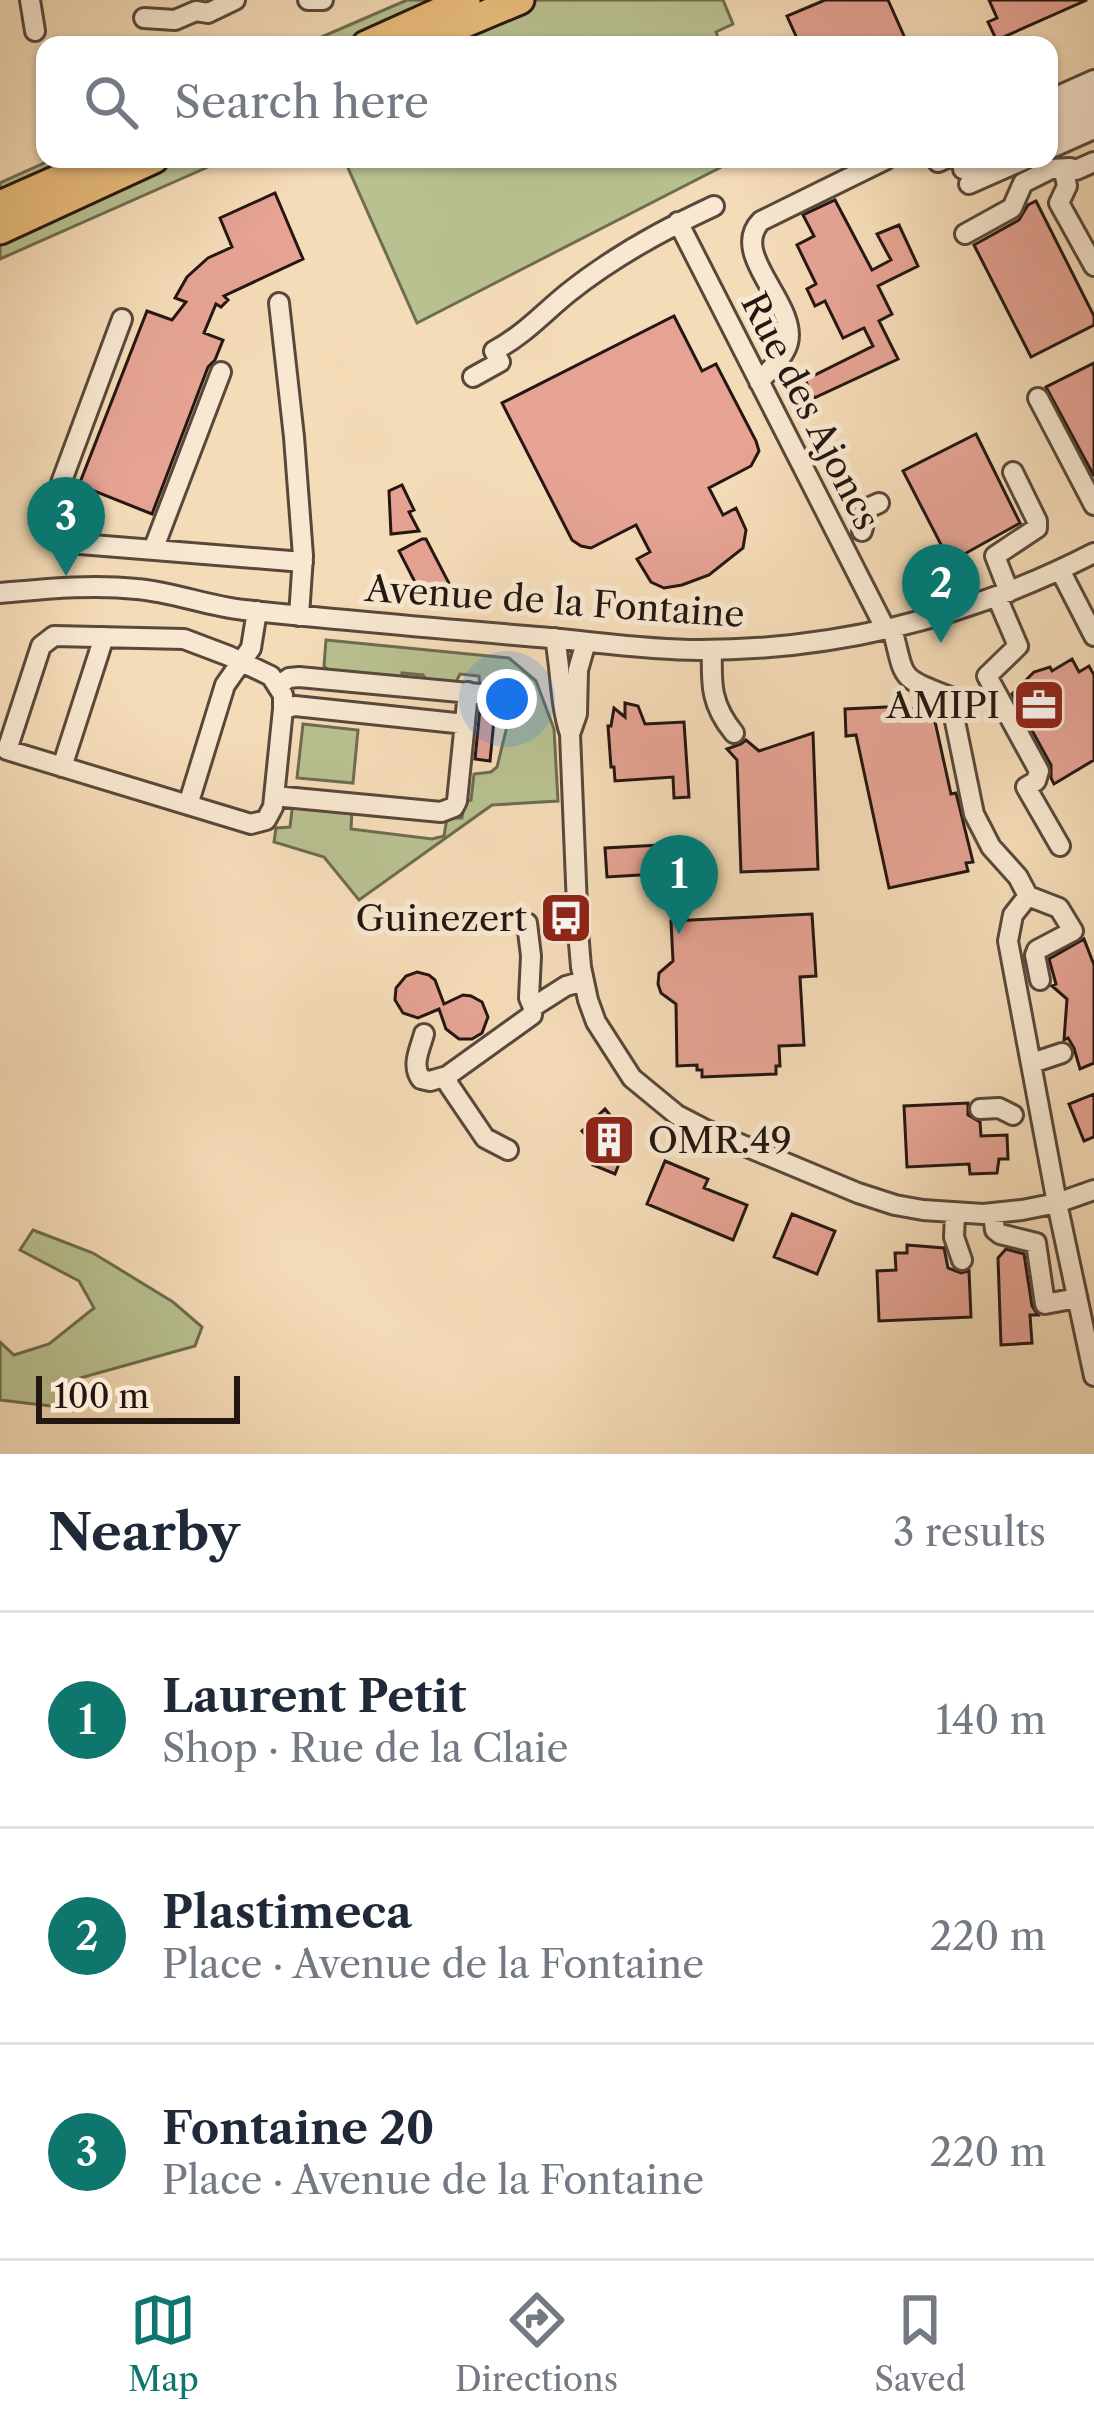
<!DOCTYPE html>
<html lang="en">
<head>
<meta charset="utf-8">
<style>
  body { margin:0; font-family:"Libre Caslon Text",serif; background:#f2f2f3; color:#1f2937 }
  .scale { position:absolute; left:36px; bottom:30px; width:204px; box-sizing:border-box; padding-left:12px; border:6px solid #241611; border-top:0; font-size:33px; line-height:42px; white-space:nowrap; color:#241611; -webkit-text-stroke:9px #f8e8d1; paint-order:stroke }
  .you { position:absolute; left:507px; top:699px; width:42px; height:42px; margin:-30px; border:9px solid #fff; border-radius:50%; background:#1a73e8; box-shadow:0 0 0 18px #1a73e833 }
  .badge { display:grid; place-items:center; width:78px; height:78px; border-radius:50%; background:#0f766e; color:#fff; font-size:39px; font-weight:700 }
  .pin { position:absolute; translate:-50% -99px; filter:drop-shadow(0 3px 6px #0008) }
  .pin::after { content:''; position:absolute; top:63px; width:42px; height:36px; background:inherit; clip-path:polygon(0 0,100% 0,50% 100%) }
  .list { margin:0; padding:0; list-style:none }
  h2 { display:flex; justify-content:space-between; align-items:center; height:156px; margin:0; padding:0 48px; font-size:51px }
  h2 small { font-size:39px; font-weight:400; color:#747a83 }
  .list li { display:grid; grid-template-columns:78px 1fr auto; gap:36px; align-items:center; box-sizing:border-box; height:216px; padding:0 48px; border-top:3px solid #e0e1e3 }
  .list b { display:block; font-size:45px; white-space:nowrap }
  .list p { margin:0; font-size:39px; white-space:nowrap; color:#747a83 }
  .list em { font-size:39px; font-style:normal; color:#747a83 }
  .icon { flex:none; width:66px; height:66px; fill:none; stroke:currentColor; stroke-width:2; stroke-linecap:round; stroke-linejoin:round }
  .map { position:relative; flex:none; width:1094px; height:1454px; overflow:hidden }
  .search { position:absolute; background:#fff; box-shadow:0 3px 9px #0004; left:36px; right:36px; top:36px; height:132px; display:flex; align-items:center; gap:30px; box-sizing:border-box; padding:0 42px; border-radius:24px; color:#747a83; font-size:45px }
  .sheet { height:804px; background:#fff }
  nav { display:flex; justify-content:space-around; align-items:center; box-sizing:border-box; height:168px; border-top:3px solid #e0e1e3; background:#fff; font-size:33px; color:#747a83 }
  nav a { display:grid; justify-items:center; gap:6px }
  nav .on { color:#0f766e }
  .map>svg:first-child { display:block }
</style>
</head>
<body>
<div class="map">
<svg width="1094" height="1454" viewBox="0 0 1094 1454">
  <rect width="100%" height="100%" fill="#f5dcb8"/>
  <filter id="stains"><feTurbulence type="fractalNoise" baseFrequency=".00167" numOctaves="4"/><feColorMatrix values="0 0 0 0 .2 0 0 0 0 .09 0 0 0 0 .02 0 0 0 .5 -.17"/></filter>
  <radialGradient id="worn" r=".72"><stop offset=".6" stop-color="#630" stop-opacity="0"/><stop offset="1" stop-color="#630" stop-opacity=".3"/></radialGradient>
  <!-- green -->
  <path fill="#b9c191" stroke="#6e6c51" stroke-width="3" d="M 407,0 L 723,0 L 733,24 L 716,32 L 721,45 L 303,45 Z
    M 53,159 L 226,159 L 0,259 L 0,183 Z
    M 344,159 L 737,159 L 417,323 Z
    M 326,640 L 509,658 L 536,681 L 554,729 L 558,801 L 492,805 L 359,900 L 324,857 L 274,842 L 276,828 L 290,827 L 293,802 L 352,810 L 351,829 L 432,839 L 444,836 L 447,818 L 462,818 L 464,802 L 471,800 L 474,774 L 491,772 L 497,767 L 509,718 L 517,700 L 480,689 L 479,676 L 460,674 L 456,682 L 426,680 L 423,675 L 402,673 L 401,681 L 331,673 L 324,666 Z
    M 303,724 L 358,730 L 353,783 L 297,778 Z
    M 33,1230 L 93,1253 L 173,1302 L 202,1327 L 195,1346 L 80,1378 L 59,1407 L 0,1400 L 0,1342 L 14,1355 L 49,1344 L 94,1308 L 79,1281 L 20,1250 Z"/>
  <!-- building -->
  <path fill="#e6a394" stroke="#241611" stroke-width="3" d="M 825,0 L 888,0 L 908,45 L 800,45 L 787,16 Z
    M 989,0 L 1087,0 L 999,39 L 995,37 L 988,22 L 997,18 Z
    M 275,193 L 303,259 L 224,296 L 228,300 L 221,307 L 216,304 L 204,333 L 223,340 L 215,360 L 208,367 L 152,514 L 79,485 L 147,311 L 172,320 L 186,302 L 175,298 L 187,277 L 208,258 L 232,247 L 220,218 Z
    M 835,200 L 872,270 L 891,260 L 877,234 L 899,225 L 918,266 L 878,286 L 892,314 L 879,321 L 898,359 L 814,398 L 805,380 L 873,346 L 864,328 L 843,338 L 825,301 L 815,306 L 807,289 L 816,284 L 797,245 L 814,236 L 803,215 Z
    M 1036,201 L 1094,316 L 1094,325 L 1031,357 L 974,245 L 1019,220 L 1028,205 Z
    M 674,316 L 702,371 L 716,364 L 756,441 L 759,451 L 751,466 L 709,488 L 723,515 L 736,508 L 746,530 L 743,548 L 709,575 L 682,585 L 664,588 L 651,582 L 637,559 L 650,552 L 636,525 L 591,548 L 581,546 L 572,540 L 502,403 Z
    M 1094,363 L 1094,476 L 1046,387 Z
    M 976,434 L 1020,523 L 950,562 L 903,471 Z
    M 402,485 L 414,510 L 409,512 L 419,531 L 391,534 L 389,491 Z
    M 422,539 L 426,539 L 454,593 L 419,590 L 399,551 Z
    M 1072,659 L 1079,672 L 1089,666 L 1094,675 L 1094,760 L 1054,784 L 1051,778 L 1051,765 L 1012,694 L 1034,672 L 1050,667 L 1052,671 Z
    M 625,703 L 638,706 L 645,724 L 684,722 L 689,797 L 674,798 L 673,777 L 615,781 L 614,767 L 611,767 L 608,726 L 611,726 L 614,708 L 625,717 Z
    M 907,706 L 917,711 L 932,708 L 951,794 L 956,793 L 973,862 L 966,863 L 968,871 L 889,888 L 856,735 L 846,736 L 845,709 Z
    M 480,709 L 495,710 L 490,761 L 475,759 Z
    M 813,733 L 818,869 L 741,872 L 737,760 L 727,749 L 741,744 L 746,740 L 759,751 Z
    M 679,844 L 680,864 L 656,866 L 656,874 L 607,877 L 605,848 Z
    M 812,914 L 816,976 L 800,977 L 804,1045 L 779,1046 L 780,1066 L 776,1066 L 776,1074 L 702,1077 L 702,1070 L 697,1070 L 697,1065 L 677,1066 L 676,1004 L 661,993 L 658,984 L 659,973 L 673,961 L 671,921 Z
    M 1084,939 L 1094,965 L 1094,1063 L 1080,1069 L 1074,1048 L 1068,1038 L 1064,1040 L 1067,999 L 1052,986 L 1056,984 L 1049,959 Z
    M 417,972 L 429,975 L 435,980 L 444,1004 L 463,995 L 471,996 L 482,1002 L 488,1017 L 482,1033 L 472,1039 L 459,1039 L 446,1029 L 439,1009 L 418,1018 L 403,1013 L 395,1000 L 396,988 L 406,976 Z
    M 1094,1094 L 1094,1137 L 1084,1141 L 1069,1104 Z
    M 968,1103 L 968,1115 L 980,1122 L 981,1136 L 1007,1135 L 1008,1159 L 999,1159 L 997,1173 L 970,1174 L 969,1164 L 907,1167 L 904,1106 Z
    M 605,1109 L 619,1126 L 632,1130 L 615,1174 L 593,1165 L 599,1149 L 582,1131 Z
    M 665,1161 L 708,1179 L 704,1188 L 747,1205 L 733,1240 L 647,1204 Z
    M 792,1214 L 835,1231 L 817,1274 L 774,1257 Z
    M 907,1245 L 944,1248 L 948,1268 L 961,1273 L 969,1271 L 971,1317 L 879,1321 L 877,1271 L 896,1270 L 895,1253 L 907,1253 Z
    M 1006,1249 L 1024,1254 L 1032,1306 L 1038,1315 L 1030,1315 L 1032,1343 L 1001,1345 L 998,1258 Z"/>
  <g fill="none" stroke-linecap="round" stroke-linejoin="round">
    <!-- minor casing -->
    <g stroke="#58483b" stroke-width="24">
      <path id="minor" d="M 30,0 L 35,31
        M 308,0 L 323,0
        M 144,18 L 175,20 L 196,11 L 208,13 L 235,0
        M 1049,100 L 1094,80
        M 1049,114 L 1094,94
        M 1049,131 L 1094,111
        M 1049,149 L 1094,129
        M 937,159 L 938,162 L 945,159
        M 1094,162 L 1076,170 L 1070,168 L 1065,176 L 1067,186 L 1059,203 L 1094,266
        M 963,169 L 985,159
        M 969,184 L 1026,159
        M 678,222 L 886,630
        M 965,234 L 1012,208 L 1023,183 L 1051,169 L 1070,168
        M 279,303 L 294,437 L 303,556 L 299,616
        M 122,319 L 61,483 L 58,508 L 63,536 L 80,544 L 303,562
        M 473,377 L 500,362 L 494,351 C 525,334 541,315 568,293 C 613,257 662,230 714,206
        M 759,382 C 769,370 784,358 788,343 C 798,304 728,254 761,221 L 885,160
        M 1038,398 L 1094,505
        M 862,531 L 868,508 L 879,503
        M 153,550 L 221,372
        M 1060,570 L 1094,636
        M 1009,592 L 995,556 L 1037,528 L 1037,521 L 1013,472
        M 0,593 C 45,589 91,584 137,589 C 173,592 207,606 244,610 C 338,620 432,628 526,636 C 583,640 641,650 699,650 C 837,650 971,616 1094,553
        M 997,597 L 1018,646 L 987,676 L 1039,771 L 1036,781 L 1026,787 L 1060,846
        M 892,628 C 906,681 897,676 950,697 L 974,814 L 991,847 L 1018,877 L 1028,896 L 1059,908 L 1073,931 L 1037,950 L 1035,955 L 1040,980
        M 54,636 L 184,639 L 229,656 L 271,676 L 283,695 L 283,709 L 273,807 L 266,820 L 251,824 L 7,750 L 41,646 Z
        M 555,638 C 561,670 560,703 570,734 L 578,931 L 581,967 L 588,1000 L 596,1022 L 632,1078 L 677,1115 L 704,1129 L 858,1193 L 895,1205 L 923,1210 L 983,1214 L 1022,1210 L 1057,1203 L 1094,1190
        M 712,650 C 711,685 711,705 734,733
        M 279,685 L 289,678 L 299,677 L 513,697
        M 283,709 L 295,706 L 465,724
        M 570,734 L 577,714 L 578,670 L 586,642
        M 62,767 L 104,637
        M 274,796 L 441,812 L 454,807 L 457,801 L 468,692
        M 188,805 L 225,685 L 251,648 L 257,611
        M 1028,896 L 1013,915 L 1008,941 L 1057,1203 L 1094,1376
        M 527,923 L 531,956 L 529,998 L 533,1007 L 566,986 L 584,981
        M 424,1034 C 420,1049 411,1065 421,1079 L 430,1081 L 447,1076
        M 1032,1063 L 1062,1053
        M 980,1109 L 999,1108 L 1013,1115
        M 508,1150 L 485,1138 L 449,1085 L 447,1076 L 532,1015 L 533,1007
        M 993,1213 L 995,1230 L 1000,1234 L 1036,1243 L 1045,1304 L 1077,1298
        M 955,1214 L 954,1237 L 962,1260"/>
    </g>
    <!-- highway casing -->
    <g stroke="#241611" stroke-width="33">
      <path id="highway" d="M 366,45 L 466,0
        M 413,45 L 520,0
        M 0,205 L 104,159
        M 0,230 L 154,159"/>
    </g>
    <!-- minor -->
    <use href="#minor" stroke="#f8e8d1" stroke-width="18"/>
    <!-- highway -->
    <use href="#highway" stroke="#eabe7c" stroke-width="27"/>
  </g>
  <!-- icons -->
  <defs>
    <g id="office-square" transform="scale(2.7)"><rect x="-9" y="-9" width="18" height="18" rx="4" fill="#8f2418" stroke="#f8e8d1"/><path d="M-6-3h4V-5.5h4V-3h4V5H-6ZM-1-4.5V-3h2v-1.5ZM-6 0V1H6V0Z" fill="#fff"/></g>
    <g id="bus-square" transform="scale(2.7)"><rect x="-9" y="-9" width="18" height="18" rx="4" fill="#8f2418" stroke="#f8e8d1"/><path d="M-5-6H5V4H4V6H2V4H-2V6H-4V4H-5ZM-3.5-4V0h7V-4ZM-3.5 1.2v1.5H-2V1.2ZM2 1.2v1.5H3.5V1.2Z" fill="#fff"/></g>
    <g id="building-square" transform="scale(2.7)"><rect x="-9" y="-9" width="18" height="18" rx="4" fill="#8f2418" stroke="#f8e8d1"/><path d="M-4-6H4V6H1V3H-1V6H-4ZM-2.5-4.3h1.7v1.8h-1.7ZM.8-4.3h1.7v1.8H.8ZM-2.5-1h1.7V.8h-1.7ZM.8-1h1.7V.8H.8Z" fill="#fff"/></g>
  </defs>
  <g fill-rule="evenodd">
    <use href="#office-square" x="1039" y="705"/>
    <use href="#bus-square" x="566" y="918"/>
    <use href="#building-square" x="609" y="1140"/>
  </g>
  <g text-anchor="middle" stroke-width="10" stroke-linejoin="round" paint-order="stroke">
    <!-- street labels -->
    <g font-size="36" fill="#241611" stroke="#f8e8d1">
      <text transform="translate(811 411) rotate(63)" y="13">Rue des Ajoncs</text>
      <text transform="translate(555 601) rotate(4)" y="13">Avenue de la Fontaine</text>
    </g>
    <!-- poi labels -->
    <g font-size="36" fill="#241611" stroke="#f8e8d1" text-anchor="end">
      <text x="1000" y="718">AMIPI</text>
      <text x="527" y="931">Guinezert</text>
      <text x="648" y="1153" text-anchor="start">OMR.49</text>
    </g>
  </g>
  <rect width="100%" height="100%" filter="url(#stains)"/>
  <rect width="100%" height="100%" fill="url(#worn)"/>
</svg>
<div class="scale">100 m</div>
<div class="you"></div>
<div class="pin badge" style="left:679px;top:934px">1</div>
<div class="pin badge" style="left:941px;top:643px">2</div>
<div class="pin badge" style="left:66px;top:576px">3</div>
<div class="search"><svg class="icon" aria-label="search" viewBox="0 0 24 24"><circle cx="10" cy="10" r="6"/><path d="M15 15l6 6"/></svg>Search here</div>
</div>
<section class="sheet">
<h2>Nearby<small>3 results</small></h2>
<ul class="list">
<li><span class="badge">1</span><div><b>Laurent Petit</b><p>Shop · Rue de la Claie</p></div><em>140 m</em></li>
<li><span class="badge">2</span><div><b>Plastimeca</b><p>Place · Avenue de la Fontaine</p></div><em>220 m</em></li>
<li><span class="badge">3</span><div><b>Fontaine 20</b><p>Place · Avenue de la Fontaine</p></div><em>220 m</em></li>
</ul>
</section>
<nav>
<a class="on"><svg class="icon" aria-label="map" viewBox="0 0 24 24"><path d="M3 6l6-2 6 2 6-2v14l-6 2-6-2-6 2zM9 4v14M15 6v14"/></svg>Map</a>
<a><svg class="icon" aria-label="directions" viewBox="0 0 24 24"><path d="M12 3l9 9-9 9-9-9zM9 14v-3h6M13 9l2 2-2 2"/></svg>Directions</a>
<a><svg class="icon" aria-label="saved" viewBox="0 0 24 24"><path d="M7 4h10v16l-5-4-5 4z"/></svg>Saved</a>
</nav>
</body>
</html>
